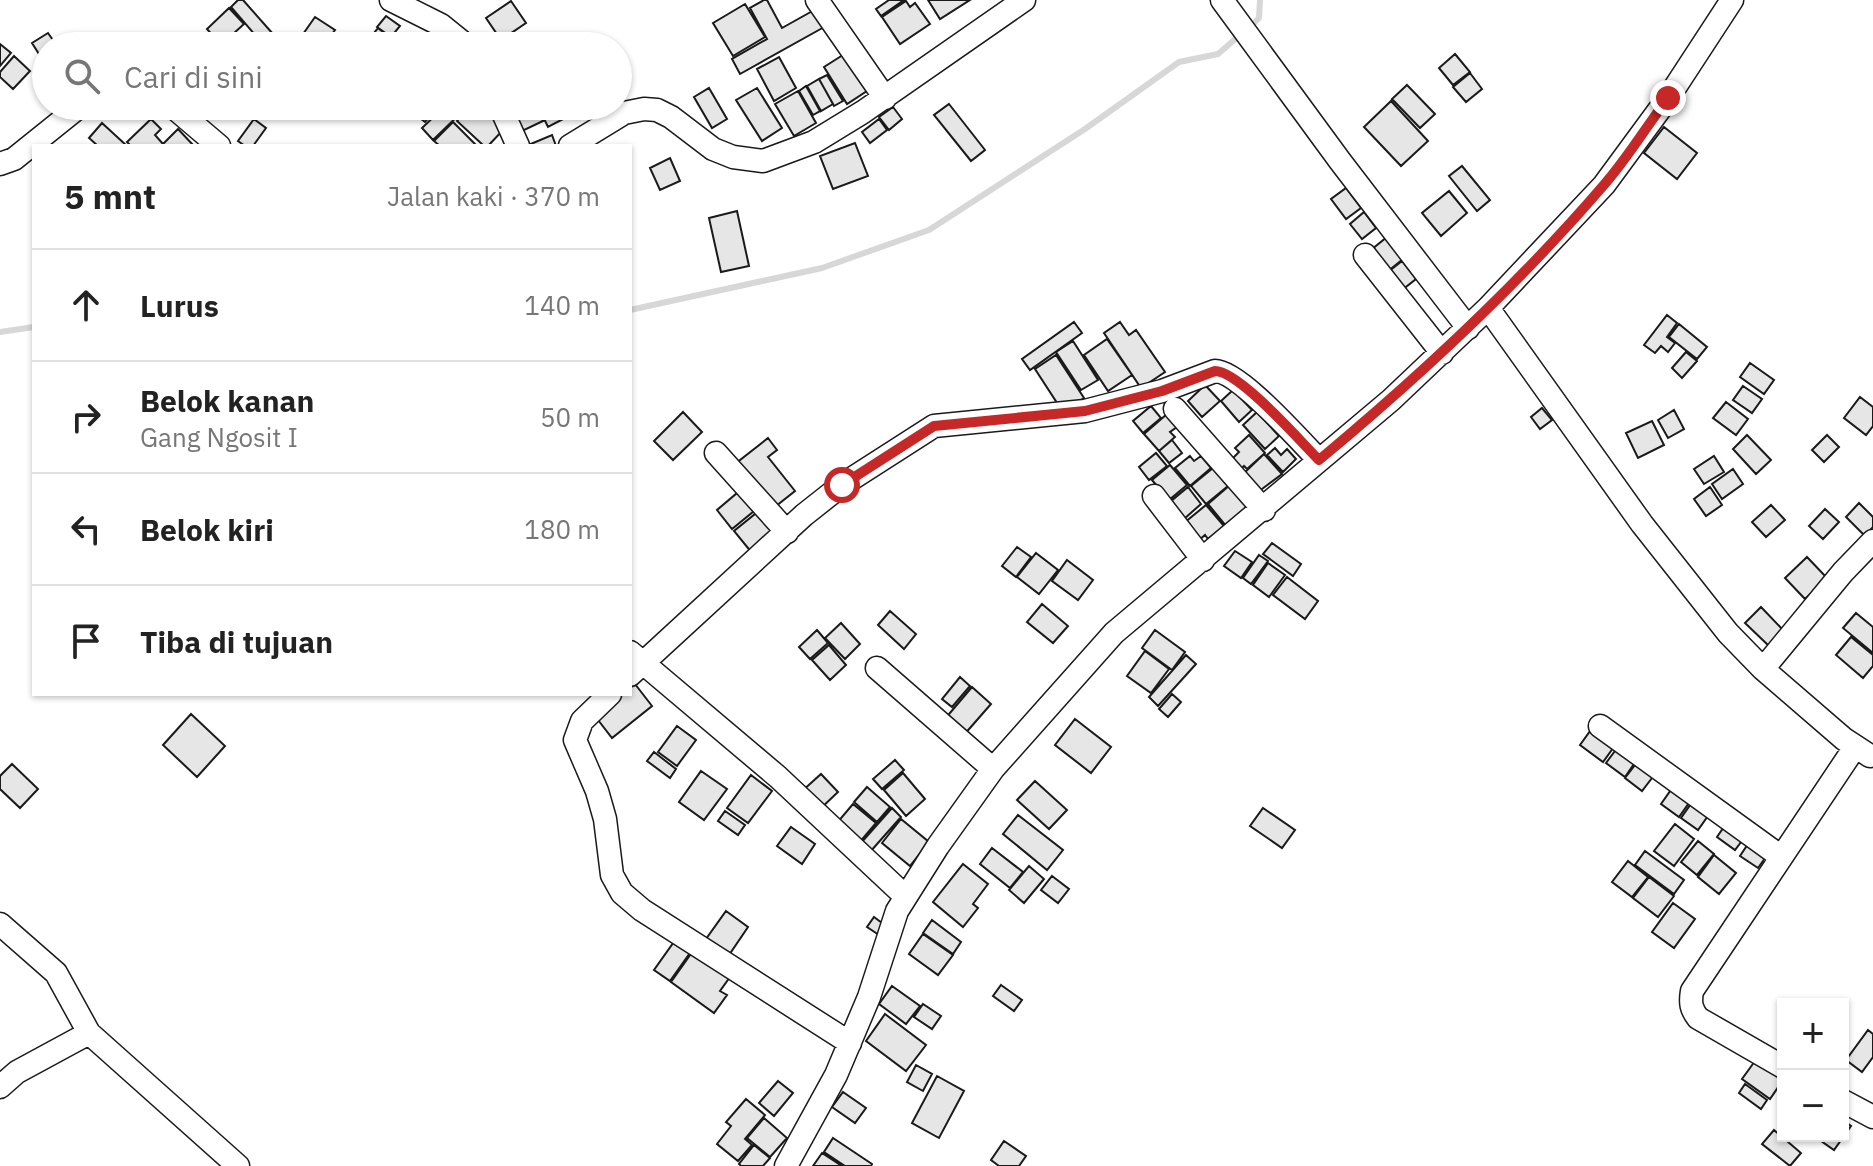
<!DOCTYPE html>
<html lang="id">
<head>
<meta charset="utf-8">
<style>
  body { margin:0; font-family:"IBM Plex Sans",sans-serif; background:#f6f6f6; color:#222 }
  .controls { position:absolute; right:24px; bottom:24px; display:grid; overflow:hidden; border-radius:0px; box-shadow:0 2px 6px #0004 }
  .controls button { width:72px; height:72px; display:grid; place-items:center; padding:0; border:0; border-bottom:2px solid #e0e0e0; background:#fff; color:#222; font:40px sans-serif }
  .stop { position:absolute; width:24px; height:24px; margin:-18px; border:6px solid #c62828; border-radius:50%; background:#fff }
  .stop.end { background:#c62828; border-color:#fff; box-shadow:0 2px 8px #0008 }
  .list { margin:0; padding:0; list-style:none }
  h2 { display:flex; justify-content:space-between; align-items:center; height:104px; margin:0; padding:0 32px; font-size:34px }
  h2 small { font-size:26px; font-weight:400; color:#767676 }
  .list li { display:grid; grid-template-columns:52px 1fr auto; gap:24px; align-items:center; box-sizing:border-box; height:112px; padding:0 32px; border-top:2px solid #e0e0e0 }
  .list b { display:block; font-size:30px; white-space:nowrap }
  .list p { margin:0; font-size:26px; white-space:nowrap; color:#767676 }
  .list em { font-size:26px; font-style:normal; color:#767676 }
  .icon { flex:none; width:44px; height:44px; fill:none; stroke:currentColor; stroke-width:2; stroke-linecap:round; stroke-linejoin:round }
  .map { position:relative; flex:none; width:1873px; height:1166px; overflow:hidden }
  .search { position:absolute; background:#fff; box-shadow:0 2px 6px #0004; left:32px; top:32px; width:600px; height:88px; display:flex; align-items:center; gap:20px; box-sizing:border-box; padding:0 28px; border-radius:44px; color:#767676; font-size:30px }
  .panel { position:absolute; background:#fff; box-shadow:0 2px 6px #0004; left:32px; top:144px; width:600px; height:552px; border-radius:0px }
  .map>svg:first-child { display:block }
</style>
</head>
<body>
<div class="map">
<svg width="1873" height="1166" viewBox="0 0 1873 1166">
  <rect width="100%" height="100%" fill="#fff"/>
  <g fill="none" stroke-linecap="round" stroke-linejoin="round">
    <!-- stream -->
    <path stroke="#d7d7d7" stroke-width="6" d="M 1249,28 L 1259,18 L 1260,0
      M 630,310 L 822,268 L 929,230 L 1085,129 L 1179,62 L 1218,54 L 1240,35
      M 0,332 L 34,327"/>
  </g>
  <!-- building -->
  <path fill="#e6e6e6" stroke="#1a1a1a" stroke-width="2" d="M 238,0 L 243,0 L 273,34 L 262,43 L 231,7 Z
    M 764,0 L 767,0 L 782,28 L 816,9 L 826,26 L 740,74 L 732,59 L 767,39 L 750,8 Z
    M 889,0 L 904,0 L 881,16 L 876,9 Z
    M 928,0 L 970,0 L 940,19 Z
    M 511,1 L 526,23 L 501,40 L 486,18 Z
    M 906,1 L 910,7 L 915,3 L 930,24 L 900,44 L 882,17 Z
    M 745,4 L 765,37 L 733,56 L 713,23 Z
    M 229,8 L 244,24 L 221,45 L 207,29 Z
    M 386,16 L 400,26 L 391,37 L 377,27 Z
    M 315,17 L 335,30 L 326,42 L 332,46 L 314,46 L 301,37 Z
    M 378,28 L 400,46 L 364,46 Z
    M 48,33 L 57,46 L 46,46 L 46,65 L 32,43 Z
    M 250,34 L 262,46 L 238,46 Z
    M 0,44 L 11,53 L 0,66 Z
    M 846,53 L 870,89 L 847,104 L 824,67 Z
    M 1455,54 L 1470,72 L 1453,85 L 1439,68 Z
    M 14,56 L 30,71 L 13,89 L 0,77 L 0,72 Z
    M 779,57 L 796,88 L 774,101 L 757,69 Z
    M 1470,73 L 1482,89 L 1466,102 L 1453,87 Z
    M 827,75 L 843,101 L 834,106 L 819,79 Z
    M 819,79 L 833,104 L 821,111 L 807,86 Z
    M 1407,85 L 1435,114 L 1420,128 L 1392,99 Z
    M 806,86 L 820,111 L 813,115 L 799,91 Z
    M 709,88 L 727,119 L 712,128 L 694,97 Z
    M 757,88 L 782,128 L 762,141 L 736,100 Z
    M 798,91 L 816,123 L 794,136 L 775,104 Z
    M 1391,101 L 1428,141 L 1401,166 L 1364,127 Z
    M 949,104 L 985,150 L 971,161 L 934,115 Z
    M 404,106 L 437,106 L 438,107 L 425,122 Z
    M 445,106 L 468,106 L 433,140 L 422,128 Z
    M 470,106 L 479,106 L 504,129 L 488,146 L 484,146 L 457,121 Z
    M 507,106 L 561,106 L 567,117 L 548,127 L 539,108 L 537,109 L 543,121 L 520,132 Z
    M 893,107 L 902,119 L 889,130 L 879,117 Z
    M 151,119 L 161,129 L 155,135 L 163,144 L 178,129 L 194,146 L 131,146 L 127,142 Z
    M 254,119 L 266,128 L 253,146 L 245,146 L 238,141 Z
    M 879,119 L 887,130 L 870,143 L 862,132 Z
    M 453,122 L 477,146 L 440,146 L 434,141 Z
    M 102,123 L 127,146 L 98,146 L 89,138 Z
    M 1664,127 L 1697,153 L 1677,179 L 1644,153 Z
    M 552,135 L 556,146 L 526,146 Z
    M 855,143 L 868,176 L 833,189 L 820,156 Z
    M 670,158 L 680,181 L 660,190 L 650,168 Z
    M 1462,166 L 1490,200 L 1477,211 L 1449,176 Z
    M 1346,188 L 1361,208 L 1346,219 L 1331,199 Z
    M 1449,191 L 1467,213 L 1441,236 L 1422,213 Z
    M 737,211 L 749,266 L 721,272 L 709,218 Z
    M 1364,212 L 1376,228 L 1362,239 L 1350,224 Z
    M 1387,237 L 1403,259 L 1387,272 L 1371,250 Z
    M 1402,261 L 1416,279 L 1402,290 L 1388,272 Z
    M 1667,315 L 1677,323 L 1667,337 L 1675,343 L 1668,352 L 1661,346 L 1655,353 L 1644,345 Z
    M 1074,322 L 1082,333 L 1030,370 L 1022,359 Z
    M 1120,322 L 1129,335 L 1136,330 L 1165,372 L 1141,388 L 1104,333 Z
    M 1679,324 L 1707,347 L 1697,359 L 1669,337 Z
    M 1107,339 L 1132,375 L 1108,391 L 1084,355 Z
    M 1073,341 L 1098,380 L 1081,390 L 1056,352 Z
    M 1686,352 L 1697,361 L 1682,378 L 1672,368 Z
    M 1056,355 L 1084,398 L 1063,412 L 1035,369 Z
    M 1750,363 L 1774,380 L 1764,394 L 1740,377 Z
    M 1205,385 L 1220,401 L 1202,417 L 1188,401 Z
    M 1743,386 L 1762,399 L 1752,413 L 1733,400 Z
    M 1233,390 L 1252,410 L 1239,422 L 1221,401 Z
    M 1860,397 L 1873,407 L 1873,426 L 1866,435 L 1844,418 Z
    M 1726,402 L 1748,419 L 1736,435 L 1713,418 Z
    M 1151,406 L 1161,418 L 1143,433 L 1133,421 Z
    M 1542,408 L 1552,420 L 1540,429 L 1531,417 Z
    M 1674,410 L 1684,429 L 1668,438 L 1658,420 Z
    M 683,412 L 702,432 L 673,460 L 654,441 Z
    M 1257,412 L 1279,436 L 1265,449 L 1243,425 Z
    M 1167,414 L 1177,427 L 1170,432 L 1175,437 L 1159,451 L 1144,434 Z
    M 1652,421 L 1664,445 L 1638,458 L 1626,433 Z
    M 1249,435 L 1265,453 L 1247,469 L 1244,466 L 1241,469 L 1232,459 L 1239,452 L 1235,448 Z
    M 1747,435 L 1771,460 L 1756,474 L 1733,449 Z
    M 1827,435 L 1839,447 L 1824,462 L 1812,450 Z
    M 768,438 L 777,450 L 768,457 L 795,491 L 771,510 L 735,464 Z
    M 1172,440 L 1182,453 L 1169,463 L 1159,451 Z
    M 1275,448 L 1281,455 L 1287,449 L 1296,459 L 1283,472 L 1267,455 Z
    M 1156,453 L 1167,466 L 1149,480 L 1139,467 Z
    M 1264,454 L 1282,474 L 1258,492 L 1242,475 Z
    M 1190,456 L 1194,461 L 1201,456 L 1211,468 L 1190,486 L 1175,468 Z
    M 1714,456 L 1724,472 L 1704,484 L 1694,469 Z
    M 1170,465 L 1187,485 L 1169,500 L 1152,480 Z
    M 1213,468 L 1228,486 L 1206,504 L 1191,486 Z
    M 1733,469 L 1743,484 L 1722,499 L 1712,484 Z
    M 1230,485 L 1249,507 L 1226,526 L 1208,504 Z
    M 1188,487 L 1201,504 L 1184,519 L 1170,502 Z
    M 1710,487 L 1722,505 L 1706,516 L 1694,499 Z
    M 743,488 L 759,507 L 732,529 L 717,510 Z
    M 1859,503 L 1873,517 L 1873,527 L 1865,536 L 1846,517 Z
    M 1206,505 L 1224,526 L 1208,539 L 1205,535 L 1198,541 L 1184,523 Z
    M 1771,505 L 1785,520 L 1766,537 L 1752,522 Z
    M 1825,509 L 1839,522 L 1823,539 L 1809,526 Z
    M 760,510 L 778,532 L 752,553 L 734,531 Z
    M 1272,543 L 1301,564 L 1293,576 L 1263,554 Z
    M 1017,547 L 1031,557 L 1016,577 L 1002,566 Z
    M 1235,551 L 1252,562 L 1241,578 L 1224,566 Z
    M 1036,553 L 1058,570 L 1039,594 L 1017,577 Z
    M 1259,555 L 1268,561 L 1251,584 L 1243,578 Z
    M 1807,557 L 1827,578 L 1805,599 L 1785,578 Z
    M 1067,560 L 1093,580 L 1078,600 L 1052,581 Z
    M 1268,563 L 1285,575 L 1269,597 L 1253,585 Z
    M 1287,577 L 1318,601 L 1305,619 L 1273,595 Z
    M 1042,604 L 1068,626 L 1053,643 L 1027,622 Z
    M 1761,607 L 1784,631 L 1769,646 L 1745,623 Z
    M 890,611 L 916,634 L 904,649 L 878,625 Z
    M 1856,613 L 1873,627 L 1873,653 L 1843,628 Z
    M 841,623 L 860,644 L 845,659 L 825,638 Z
    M 817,630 L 828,643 L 810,659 L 799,647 Z
    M 1155,630 L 1185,652 L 1172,670 L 1142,648 Z
    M 1851,637 L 1873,655 L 1873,666 L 1863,678 L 1836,655 Z
    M 829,645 L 846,665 L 830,680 L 812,660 Z
    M 1145,651 L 1169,669 L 1151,693 L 1127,676 Z
    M 1186,655 L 1196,664 L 1158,706 L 1149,697 Z
    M 960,677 L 970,686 L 952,707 L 942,699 Z
    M 635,684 L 652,706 L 612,738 L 595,716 L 623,694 L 630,694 L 630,688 Z
    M 972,687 L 991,704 L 963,736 L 944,720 Z
    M 1172,694 L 1181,702 L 1168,717 L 1159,709 Z
    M 191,714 L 225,746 L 197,777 L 163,745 Z
    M 1075,719 L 1111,747 L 1091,773 L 1055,745 Z
    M 677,726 L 696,740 L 677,766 L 658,752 Z
    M 1593,727 L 1616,744 L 1603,762 L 1580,745 Z
    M 1618,747 L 1636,761 L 1625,777 L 1606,763 Z
    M 654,752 L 676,769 L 670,778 L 647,761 Z
    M 895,760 L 904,770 L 882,789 L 873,779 Z
    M 1638,761 L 1655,774 L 1642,791 L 1625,778 Z
    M 12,764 L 38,789 L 20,808 L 0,789 L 0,776 Z
    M 701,771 L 727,789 L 704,820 L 679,802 Z
    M 903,773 L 925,799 L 906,816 L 884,790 Z
    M 821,774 L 838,792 L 818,811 L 801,792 Z
    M 751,775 L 772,791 L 748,823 L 727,808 Z
    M 1035,781 L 1067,810 L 1049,829 L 1017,800 Z
    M 867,787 L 890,807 L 877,822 L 854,802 Z
    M 1673,787 L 1691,800 L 1679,817 L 1661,804 Z
    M 1693,801 L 1710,813 L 1698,830 L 1681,818 Z
    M 853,804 L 876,823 L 859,843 L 836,824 Z
    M 892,808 L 901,817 L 870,852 L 860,844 Z
    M 1263,808 L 1295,830 L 1282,848 L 1250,826 Z
    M 725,811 L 745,825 L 738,835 L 718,821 Z
    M 1018,815 L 1063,850 L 1047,870 L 1003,834 Z
    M 901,819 L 929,842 L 910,866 L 882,843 Z
    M 1675,824 L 1694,839 L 1674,866 L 1654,851 Z
    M 1726,824 L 1744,838 L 1735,850 L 1717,837 Z
    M 791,827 L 815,844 L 802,864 L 777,846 Z
    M 1698,841 L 1714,854 L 1697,875 L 1681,862 Z
    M 1750,841 L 1768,854 L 1758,868 L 1740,856 Z
    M 992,848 L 1023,872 L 1010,888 L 980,864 Z
    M 1645,851 L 1684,880 L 1674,894 L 1635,865 Z
    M 1714,855 L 1736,873 L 1719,894 L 1698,877 Z
    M 1628,861 L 1648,877 L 1632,897 L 1612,882 Z
    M 963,864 L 988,884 L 973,904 L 978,908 L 963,927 L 933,902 Z
    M 1029,866 L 1044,879 L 1024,903 L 1009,890 Z
    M 1052,876 L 1069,889 L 1058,903 L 1041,890 Z
    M 1649,877 L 1674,896 L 1658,917 L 1633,898 Z
    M 1673,903 L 1695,919 L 1674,948 L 1652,932 Z
    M 726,911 L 748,927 L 729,955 L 706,939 Z
    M 874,917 L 886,926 L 879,935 L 867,927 Z
    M 932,920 L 961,942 L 953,954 L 923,933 Z
    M 923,934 L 953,955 L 938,975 L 909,954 Z
    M 676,939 L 692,950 L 670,981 L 654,970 Z
    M 693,951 L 730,977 L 720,991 L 727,995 L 714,1013 L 671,982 Z
    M 1001,985 L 1022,1000 L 1014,1011 L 993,996 Z
    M 892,986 L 920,1006 L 906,1024 L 879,1004 Z
    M 923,1004 L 941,1016 L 932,1029 L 914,1017 Z
    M 885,1014 L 926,1045 L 906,1071 L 866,1041 Z
    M 1868,1030 L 1873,1034 L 1873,1057 L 1862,1072 L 1846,1060 Z
    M 1755,1061 L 1783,1080 L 1770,1099 L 1742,1079 Z
    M 916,1065 L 932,1074 L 923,1091 L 907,1082 Z
    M 937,1076 L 964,1091 L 939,1138 L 912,1123 Z
    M 778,1081 L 793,1093 L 774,1116 L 759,1103 Z
    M 1745,1084 L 1767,1100 L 1761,1109 L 1739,1093 Z
    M 843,1092 L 866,1108 L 855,1123 L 832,1107 Z
    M 746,1099 L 765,1115 L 745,1139 L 752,1145 L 738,1161 L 717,1144 L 731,1126 L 726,1122 Z
    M 764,1118 L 787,1138 L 770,1157 L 747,1138 Z
    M 1843,1120 L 1851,1126 L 1834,1150 L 1814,1136 L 1843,1136 Z
    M 1774,1130 L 1801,1153 L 1790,1166 L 1762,1144 Z
    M 833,1138 L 872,1164 L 871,1166 L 845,1166 L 824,1152 Z
    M 1004,1141 L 1026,1156 L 1019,1166 L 999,1166 L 991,1160 Z
    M 754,1145 L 770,1158 L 763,1166 L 741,1166 L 739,1164 Z
    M 822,1153 L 842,1166 L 813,1166 Z"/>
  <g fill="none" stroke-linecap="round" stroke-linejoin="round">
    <!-- minor casing -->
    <g stroke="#1a1a1a" stroke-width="25">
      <path id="minor" d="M 391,0 L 441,25 L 467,46
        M 817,0 L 885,98
        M 1222,0 L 1340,161 L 1468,328
        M 172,106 L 219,146
        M 500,106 L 518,146
        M 570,146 L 624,113 L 644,109 L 657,110 L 671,117 L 713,149 L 733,157 L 763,161 L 814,142 L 863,112 L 1024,0
        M 0,164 L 14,159 L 80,106
        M 1365,255 L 1442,353
        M 1488,308 L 1642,524 L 1728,633 L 1763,669 L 1844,739 L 1870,756
        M 1175,409 L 1264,510
        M 716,453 L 787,532
        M 1154,496 L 1203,560
        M 630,652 L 778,777 L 905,896
        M 877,668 L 993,769
        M 1763,669 L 1843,572 L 1873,541
        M 630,675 L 804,515 L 842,485 L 934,426 L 1085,411 L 1162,391 L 1215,371 C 1239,371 1300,441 1319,460
        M 610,694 L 582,721 L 575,740 L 597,791 L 605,819 L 612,875 L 622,893 L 642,910 L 850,1043
        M 1600,726 L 1780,856
        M 0,924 L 56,973 L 89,1033 L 238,1166
        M 1783,1067 L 1698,1018 C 1691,1009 1690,1003 1692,991 L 1855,747
        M 0,1087 L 17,1072 L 89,1033
        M 1843,1101 L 1873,1117
        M 786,1166 L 836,1075 L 869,997 L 897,911 L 938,846 L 993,769 L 1114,633 L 1391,400 L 1488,308 L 1604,185 L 1668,98 L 1732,0"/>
    </g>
    <!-- minor -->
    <use href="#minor" stroke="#fff" stroke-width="22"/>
  </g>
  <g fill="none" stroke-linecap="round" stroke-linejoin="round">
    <!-- route -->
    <path stroke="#c62828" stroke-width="10" d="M 842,485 L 934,426 L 1085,411 L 1162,391 L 1215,371 C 1239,371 1300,441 1319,460 C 1420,376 1517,286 1603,186 C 1627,159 1646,127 1668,98"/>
  </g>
</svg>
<div class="controls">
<button>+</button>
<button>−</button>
</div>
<div class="stop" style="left:842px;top:485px"></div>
<div class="stop end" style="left:1668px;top:98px"></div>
<div class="search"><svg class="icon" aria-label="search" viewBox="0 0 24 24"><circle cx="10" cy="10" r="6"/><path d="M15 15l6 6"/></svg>Cari di sini</div>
<section class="panel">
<h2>5 mnt<small>Jalan kaki · 370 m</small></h2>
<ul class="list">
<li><svg class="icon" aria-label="ahead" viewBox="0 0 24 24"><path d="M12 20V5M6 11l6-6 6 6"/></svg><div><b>Lurus</b></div><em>140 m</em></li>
<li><svg class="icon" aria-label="right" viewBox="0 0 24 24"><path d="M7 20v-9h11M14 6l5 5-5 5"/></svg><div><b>Belok kanan</b><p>Gang Ngosit I</p></div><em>50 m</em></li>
<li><svg class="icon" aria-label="left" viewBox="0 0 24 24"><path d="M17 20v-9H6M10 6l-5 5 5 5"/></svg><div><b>Belok kiri</b></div><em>180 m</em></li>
<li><svg class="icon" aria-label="arrive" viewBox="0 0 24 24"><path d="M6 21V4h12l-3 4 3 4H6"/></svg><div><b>Tiba di tujuan</b></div></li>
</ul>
</section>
</div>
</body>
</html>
